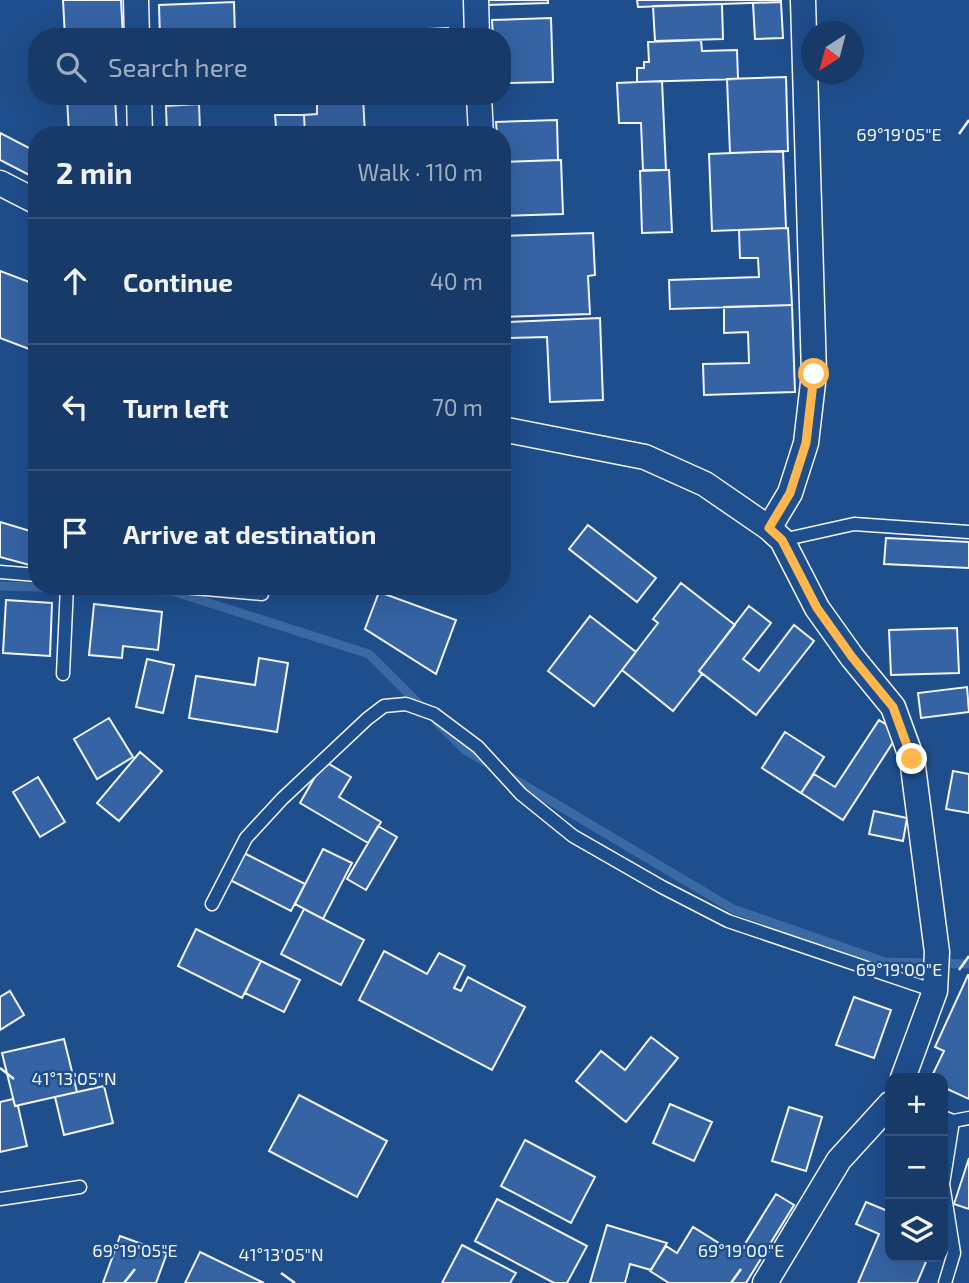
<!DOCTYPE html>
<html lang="en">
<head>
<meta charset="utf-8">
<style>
  body { margin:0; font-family:"Exo 2",sans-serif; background:#20416f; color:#f1f3f6 }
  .controls { position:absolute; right:21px; bottom:21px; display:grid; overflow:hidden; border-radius:14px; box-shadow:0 7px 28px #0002 }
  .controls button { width:63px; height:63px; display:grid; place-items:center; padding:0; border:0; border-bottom:2px solid #36547d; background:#173a69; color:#f1f3f6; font:35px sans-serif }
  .compass { position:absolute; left:801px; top:21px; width:63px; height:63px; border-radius:50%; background:#173a69; box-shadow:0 7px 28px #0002; rotate:216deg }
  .stop { position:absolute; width:21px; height:21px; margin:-16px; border:5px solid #ffb74d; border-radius:50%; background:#fff }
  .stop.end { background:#ffb74d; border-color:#fff; box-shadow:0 2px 7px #0008 }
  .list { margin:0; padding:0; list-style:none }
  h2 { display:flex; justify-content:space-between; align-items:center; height:91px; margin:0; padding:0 28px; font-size:30px }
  h2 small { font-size:23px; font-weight:400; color:#9eadc0 }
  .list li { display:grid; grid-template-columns:46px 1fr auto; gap:21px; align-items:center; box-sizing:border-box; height:126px; padding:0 28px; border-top:2px solid #36547d }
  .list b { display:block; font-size:26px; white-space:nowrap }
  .list em { font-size:23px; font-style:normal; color:#9eadc0 }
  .icon { flex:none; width:38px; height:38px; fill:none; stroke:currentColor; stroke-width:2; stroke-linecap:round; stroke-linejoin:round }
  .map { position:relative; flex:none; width:969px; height:1283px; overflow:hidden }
  .search { position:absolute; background:#173a69; box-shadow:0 7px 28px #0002; left:28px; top:28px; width:483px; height:77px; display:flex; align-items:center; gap:18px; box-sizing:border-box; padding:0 24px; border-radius:28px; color:#9eadc0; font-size:26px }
  .panel { position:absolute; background:#173a69; box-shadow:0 7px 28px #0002; left:28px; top:126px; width:483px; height:469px; border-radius:28px }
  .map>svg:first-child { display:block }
</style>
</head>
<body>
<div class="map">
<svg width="969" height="1283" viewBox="0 0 969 1283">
  <rect width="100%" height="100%" fill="#1f4e8c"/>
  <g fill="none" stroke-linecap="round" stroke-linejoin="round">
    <!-- stream -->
    <path stroke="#3b69a3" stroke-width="9" d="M 0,586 L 172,591 L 369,654 L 424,709
      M 437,722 L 465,750 L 491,765
      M 509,776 L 733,909 L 885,962 L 969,964"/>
  </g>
  <!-- building -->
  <path fill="#3563a3" stroke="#f2f6ff" stroke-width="2" d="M 63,0 L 121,0 L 123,37 L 65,37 Z
    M 487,0 L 548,0 L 548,3 L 487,5 Z
    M 637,0 L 781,0 L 781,2 L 638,7 Z
    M 234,2 L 235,37 L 160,37 L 159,5 Z
    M 781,2 L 783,38 L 755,39 L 753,3 Z
    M 722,4 L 723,39 L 655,41 L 653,6 Z
    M 551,18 L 553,82 L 502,83 L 502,37 L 493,37 L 492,20 Z
    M 448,28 L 448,37 L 386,37 L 386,31 Z
    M 701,40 L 702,51 L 737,50 L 738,79 L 637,82 L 637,68 L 644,68 L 644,62 L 649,62 L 648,42 Z
    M 786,77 L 788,151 L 730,153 L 727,79 Z
    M 662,81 L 666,170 L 643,170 L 641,123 L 619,123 L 617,83 Z
    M 67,96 L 115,96 L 117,135 L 69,135 Z
    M 317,96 L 363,96 L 365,135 L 305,135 L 304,115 L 317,114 Z
    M 199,104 L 200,130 L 276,127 L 275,115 L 304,115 L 305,135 L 167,135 L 166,106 Z
    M 557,120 L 558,160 L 502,162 L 502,135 L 497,135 L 496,122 Z
    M 0,133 L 37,152 L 37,179 L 0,160 Z
    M 783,151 L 786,228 L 712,231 L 709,154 Z
    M 561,160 L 563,214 L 502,216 L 502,162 Z
    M 666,170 L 669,170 L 672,232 L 642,233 L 640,171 Z
    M 788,228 L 792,305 L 670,309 L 669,280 L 759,277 L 758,258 L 740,258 L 739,230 Z
    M 593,233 L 595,275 L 588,276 L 590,314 L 502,317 L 502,236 Z
    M 0,271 L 37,285 L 37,352 L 0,338 Z
    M 792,305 L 795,392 L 704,395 L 703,364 L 749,363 L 748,332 L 724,333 L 724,307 Z
    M 600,318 L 603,400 L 550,402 L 547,337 L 509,338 L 509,322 Z
    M 0,522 L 37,533 L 37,567 L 0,557 Z
    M 588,525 L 656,578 L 637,602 L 569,549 Z
    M 886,538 L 969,542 L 969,568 L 884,564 Z
    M 681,583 L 735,625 L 699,671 L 702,674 L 673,711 L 622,670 L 658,623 L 653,619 Z
    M 379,592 L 456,620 L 436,674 L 365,629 Z
    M 6,600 L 52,603 L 50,656 L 3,653 Z
    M 94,604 L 162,612 L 158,650 L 123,646 L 122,658 L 89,655 Z
    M 749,606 L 771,623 L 743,659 L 759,671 L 794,625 L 814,641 L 756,715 L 699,671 Z
    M 590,616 L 636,652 L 594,706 L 548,671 Z
    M 957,628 L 959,673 L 891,675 L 889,630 Z
    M 259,658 L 288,663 L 277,732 L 189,718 L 196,676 L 255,685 Z
    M 147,659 L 174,665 L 163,713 L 136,707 Z
    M 967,687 L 969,712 L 921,718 L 918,693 Z
    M 109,718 L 133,757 L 97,779 L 74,739 Z
    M 879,720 L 899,733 L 843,820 L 801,793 L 814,774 L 835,787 Z
    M 785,732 L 824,757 L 801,793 L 762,768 Z
    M 140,752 L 162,771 L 119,821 L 97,803 Z
    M 324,761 L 351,777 L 339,797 L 381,822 L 368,843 L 300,803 Z
    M 953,771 L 969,774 L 969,813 L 946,809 Z
    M 38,777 L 65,822 L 40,837 L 13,792 Z
    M 874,811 L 907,818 L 903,841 L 869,834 Z
    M 378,826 L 397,837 L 366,890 L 347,879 Z
    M 323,849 L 352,863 L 323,919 L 295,904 Z
    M 244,853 L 305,884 L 291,911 L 230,880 Z
    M 304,909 L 364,940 L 341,985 L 281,954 Z
    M 196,929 L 261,961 L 242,998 L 178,966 Z
    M 384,951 L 427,974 L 439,953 L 465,966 L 454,988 L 461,991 L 468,977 L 525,1007 L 492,1070 L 359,1000 Z
    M 261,961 L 300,980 L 284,1012 L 245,993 Z
    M 968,975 L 969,975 L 969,1099 L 943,1087 L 943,1078 L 931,1078 L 944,1051 L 935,1047 Z
    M 10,991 L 24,1015 L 0,1030 L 0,997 Z
    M 854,997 L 891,1010 L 874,1058 L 836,1045 Z
    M 651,1037 L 678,1058 L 626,1122 L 576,1081 L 601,1051 L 625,1070 Z
    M 64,1039 L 77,1092 L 15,1106 L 2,1053 Z
    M 104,1086 L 113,1123 L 64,1135 L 55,1097 Z
    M 299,1095 L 387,1141 L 357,1197 L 269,1151 Z
    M 13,1099 L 15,1106 L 18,1106 L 27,1146 L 0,1152 L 0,1102 Z
    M 670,1104 L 712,1122 L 694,1161 L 653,1143 Z
    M 789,1107 L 822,1117 L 806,1171 L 772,1161 Z
    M 525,1140 L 595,1177 L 571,1223 L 501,1186 Z
    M 969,1158 L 969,1209 L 954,1204 Z
    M 776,1194 L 794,1205 L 746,1283 L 669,1283 L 650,1271 L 666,1246 L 677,1253 L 693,1227 L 738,1255 Z
    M 497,1199 L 587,1246 L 567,1283 L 554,1283 L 475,1241 Z
    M 866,1202 L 890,1212 L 890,1257 L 928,1257 L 917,1283 L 858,1283 L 879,1234 L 856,1224 Z
    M 607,1225 L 667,1243 L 651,1270 L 630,1264 L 625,1283 L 590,1283 Z
    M 120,1236 L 167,1253 L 156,1283 L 103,1283 Z
    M 462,1245 L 516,1273 L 510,1283 L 442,1283 Z
    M 200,1252 L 264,1283 L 185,1283 Z"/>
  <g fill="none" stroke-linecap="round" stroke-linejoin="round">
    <!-- lane casing -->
    <g stroke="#f2f6ff" stroke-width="15">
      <path id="lane" d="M 782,540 L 854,524 L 969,532
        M 0,572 L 37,575
        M 171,586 L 262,594
        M 63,674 L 67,586
        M 212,904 L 246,838 L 282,799 L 367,719 L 384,706 L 406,704 L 434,714 L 478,747 L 521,794 L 573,836 L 662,887 L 728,921 L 935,991
        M 943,1117 L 953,1121 L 969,1118
        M 0,1199 L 80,1187
        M 945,1283 L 954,1253 L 943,1184 L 953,1121"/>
    </g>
    <!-- street casing -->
    <g stroke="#f2f6ff" stroke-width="27">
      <path id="street" d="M 136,0 L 137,37
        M 476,0 L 477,37
        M 139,96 L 140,135
        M 479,96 L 481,135
        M 0,183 L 37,202
        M 502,429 L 645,457 L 705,484 L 769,528 L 782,540 L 817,608 L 852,657 L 893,707 L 912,759 L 937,952 L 935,991 L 903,1078
        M 769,528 L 790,493 L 806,443 L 814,374 L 803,0
        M 765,1283 L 839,1160 L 890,1104"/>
    </g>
    <!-- lane -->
    <use href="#lane" stroke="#1f4e8c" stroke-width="12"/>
    <!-- street -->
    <use href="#street" stroke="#1f4e8c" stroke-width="24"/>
  </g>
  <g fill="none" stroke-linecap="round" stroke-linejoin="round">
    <!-- route -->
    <path stroke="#ffb74d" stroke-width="9" d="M 814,374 L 806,443 L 790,493 L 769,528 L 782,540 L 817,608 L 852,657 L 893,707 L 912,759"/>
  </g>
  <!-- ticks -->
  <path fill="none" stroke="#f2f6ff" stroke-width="2.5" d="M 959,134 L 969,120M 959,970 L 969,956M 0,1068 L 14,1079M 281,1273 L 295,1283M 124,1283 L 135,1269M 731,1283 L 741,1269"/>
  <g font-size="18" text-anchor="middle" fill="#f2f6ff" stroke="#1f4e8c" stroke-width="5" stroke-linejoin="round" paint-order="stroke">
    <text x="899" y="141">69°19'05"E</text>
    <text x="899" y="976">69°19'00"E</text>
    <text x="74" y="1085">41°13'05"N</text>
    <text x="135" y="1257">69°19'05"E</text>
    <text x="741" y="1257">69°19'00"E</text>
    <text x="281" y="1261">41°13'05"N</text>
  </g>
</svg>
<div class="controls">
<button>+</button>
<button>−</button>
<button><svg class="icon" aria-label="layers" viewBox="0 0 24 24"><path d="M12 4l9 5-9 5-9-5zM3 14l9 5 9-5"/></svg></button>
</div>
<svg class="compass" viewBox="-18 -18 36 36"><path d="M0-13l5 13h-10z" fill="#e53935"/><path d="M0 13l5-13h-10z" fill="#9eadc0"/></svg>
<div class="stop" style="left:814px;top:374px"></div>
<div class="stop end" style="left:912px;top:759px"></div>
<div class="search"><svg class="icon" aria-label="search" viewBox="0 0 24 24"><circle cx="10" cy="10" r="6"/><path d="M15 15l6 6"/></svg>Search here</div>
<section class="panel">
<h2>2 min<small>Walk · 110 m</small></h2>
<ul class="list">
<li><svg class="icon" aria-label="ahead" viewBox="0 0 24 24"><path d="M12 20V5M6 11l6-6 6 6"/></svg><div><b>Continue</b></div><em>40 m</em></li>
<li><svg class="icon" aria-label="left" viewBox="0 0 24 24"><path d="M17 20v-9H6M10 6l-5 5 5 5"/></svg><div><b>Turn left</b></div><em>70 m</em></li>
<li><svg class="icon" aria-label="arrive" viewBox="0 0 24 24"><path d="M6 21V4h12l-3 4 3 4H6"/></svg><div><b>Arrive at destination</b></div></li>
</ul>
</section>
</div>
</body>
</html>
